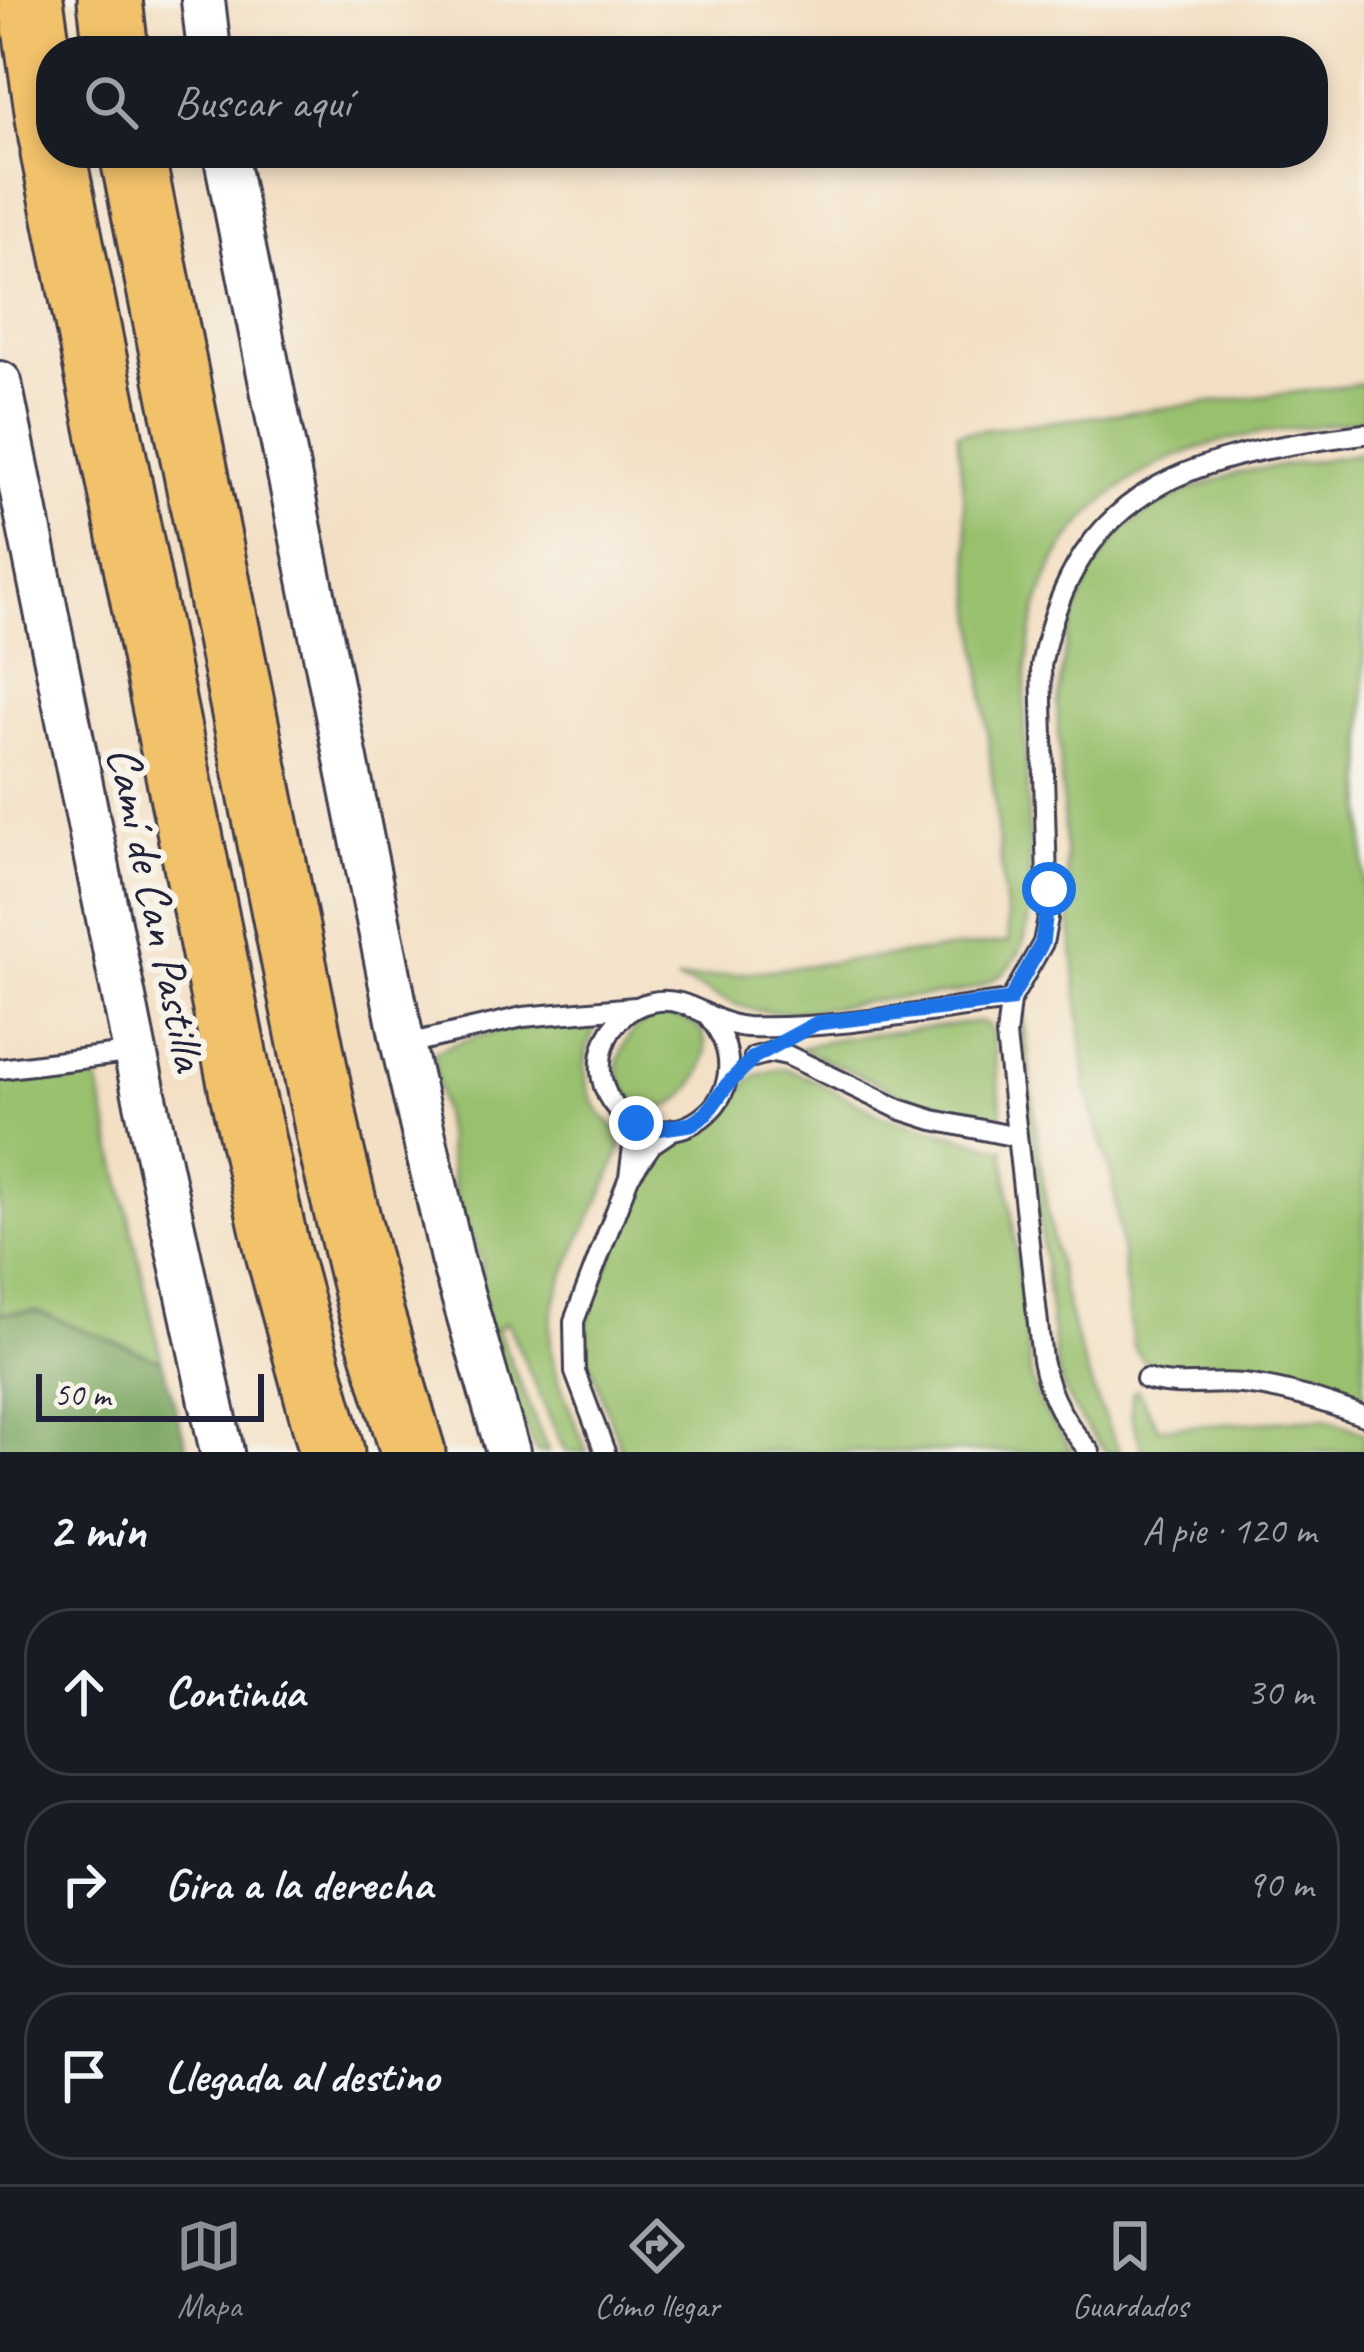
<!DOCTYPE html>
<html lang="es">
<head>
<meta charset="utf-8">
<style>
  body { margin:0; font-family:Caveat,sans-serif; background:#242831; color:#f1f3f6 }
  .scale { position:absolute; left:36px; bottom:30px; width:228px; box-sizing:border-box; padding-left:12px; border:6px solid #22223b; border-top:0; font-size:33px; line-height:42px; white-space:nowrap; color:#22223b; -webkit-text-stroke:9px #f7f3e8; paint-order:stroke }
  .stop { position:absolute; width:36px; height:36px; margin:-27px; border:9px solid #1a73e8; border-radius:50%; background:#fff }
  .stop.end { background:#1a73e8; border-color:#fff; box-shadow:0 3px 12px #0008 }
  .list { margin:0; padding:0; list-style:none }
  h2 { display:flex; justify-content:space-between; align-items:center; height:156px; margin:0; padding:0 48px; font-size:51px }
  h2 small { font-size:39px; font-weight:400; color:#9ea1a6 }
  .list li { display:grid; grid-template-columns:78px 1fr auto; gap:36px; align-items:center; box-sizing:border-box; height:168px; margin:0 24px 24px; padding:0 24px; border:3px solid #363941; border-radius:48px }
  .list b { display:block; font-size:45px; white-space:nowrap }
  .list em { font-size:39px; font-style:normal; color:#9ea1a6 }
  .icon { flex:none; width:66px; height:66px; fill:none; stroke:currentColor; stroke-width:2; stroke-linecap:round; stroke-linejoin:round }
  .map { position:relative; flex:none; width:1364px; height:1452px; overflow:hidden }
  .search { position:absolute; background:#171b24; box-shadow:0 6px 18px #0003; left:36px; right:36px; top:36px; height:132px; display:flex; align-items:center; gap:30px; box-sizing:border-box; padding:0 42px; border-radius:48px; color:#9ea1a6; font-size:45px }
  .sheet { height:732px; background:#171b24 }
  nav { display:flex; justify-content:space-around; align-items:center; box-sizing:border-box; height:168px; border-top:3px solid #363941; background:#171b24; font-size:33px; color:#9ea1a6 }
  nav a { display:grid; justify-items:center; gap:6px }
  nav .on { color:#8c9099 }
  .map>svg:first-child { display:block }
</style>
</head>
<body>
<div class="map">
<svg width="1364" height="1452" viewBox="0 0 1364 1452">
  <rect width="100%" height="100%" fill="#f7f3e8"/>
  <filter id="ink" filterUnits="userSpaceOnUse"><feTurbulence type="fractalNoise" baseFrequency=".00833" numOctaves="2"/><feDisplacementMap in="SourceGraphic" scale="24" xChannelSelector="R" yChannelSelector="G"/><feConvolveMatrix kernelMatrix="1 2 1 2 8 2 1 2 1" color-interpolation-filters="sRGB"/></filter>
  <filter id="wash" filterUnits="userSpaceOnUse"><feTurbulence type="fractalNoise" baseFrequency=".004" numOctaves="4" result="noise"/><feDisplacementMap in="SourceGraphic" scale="48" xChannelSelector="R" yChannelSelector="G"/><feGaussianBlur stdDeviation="2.7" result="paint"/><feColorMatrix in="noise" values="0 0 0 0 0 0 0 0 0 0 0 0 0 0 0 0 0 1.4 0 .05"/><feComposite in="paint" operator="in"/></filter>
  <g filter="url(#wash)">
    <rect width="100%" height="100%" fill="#f3dfc3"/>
    <!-- green -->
    <path fill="#98c06d" stroke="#5d7154" stroke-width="3" d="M 1364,384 L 1364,420 C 1294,429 1216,433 1152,468 C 985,558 1031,726 1030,882 C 1030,911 1030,946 1008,968 C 978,998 928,995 888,999 C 847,1004 802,1015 762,1011 C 732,1008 707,987 676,981 L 1009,942 L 957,433 Z
      M 1364,453 L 1364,1401 L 1294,1377 L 1259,1370 L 1175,1372 L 1143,1360 L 1133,1346 L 1113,1181 L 1087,1092 L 1068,898 L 1057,703 L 1067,637 L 1090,574 L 1120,533 L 1142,515 L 1190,490 L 1241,472 Z
      M 1023,1007 C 1039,1159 1051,1313 1120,1452 L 1107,1452 C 1084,1427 1067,1403 1057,1371 L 1019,1041 Z
      M 656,1017 C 771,1008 656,1185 617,1069 C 622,1044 630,1025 656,1017 Z
      M 589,1019 L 595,1028 C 581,1057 581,1087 601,1113 C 610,1125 620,1129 621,1145 C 605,1208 544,1282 551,1346 C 555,1382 575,1419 587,1452 L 565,1452 L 507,1322 L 497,1328 L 548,1452 L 536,1452 L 499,1369 L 476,1289 L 482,1263 L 454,1191 L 433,1053 C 482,1029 536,1024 589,1019 Z
      M 979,1022 L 988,1025 L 992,1034 L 1002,1115 L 997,1120 L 922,1103 L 800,1048 L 834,1039 Z
      M 783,1068 L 813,1079 L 883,1116 L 1004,1149 L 1031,1377 L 1040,1404 L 1073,1452 L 622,1452 L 588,1358 L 584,1335 L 590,1310 L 640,1189 L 662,1154 L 710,1120 L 756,1075 Z
      M 63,1072 L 65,1082 L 97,1077 L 162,1361 L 36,1311 L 0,1313 L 0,1079 Z
      M 1137,1389 L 1158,1428 L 1326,1418 L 1364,1433 L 1364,1452 L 1143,1452 L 1131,1415 L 1132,1393 Z"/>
    <!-- forest -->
    <path fill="#7aa660" stroke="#4e644e" stroke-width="3" d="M 36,1311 L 162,1361 L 188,1452 L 0,1452 L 0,1313 Z"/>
  </g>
  <g filter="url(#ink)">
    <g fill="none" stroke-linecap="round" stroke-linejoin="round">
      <!-- service casing -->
      <g stroke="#413e4f" stroke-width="24">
        <path id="service" d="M 1010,1001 L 1006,1036 L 1042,1360 C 1049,1397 1065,1423 1090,1452
          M 708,1016 C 771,1092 672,1169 617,1109 C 584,1072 604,1012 652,1002 C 688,994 712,1025 747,1027 C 834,1030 924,1011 1010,1001 L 1043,943 L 1048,918 L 1041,666 C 1077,481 1198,455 1364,434
          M 403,1045 L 523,1017 L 635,1007
          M 754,1057 L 773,1052 L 787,1055 L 899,1109 L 933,1120 L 1017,1137
          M 0,1069 L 135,1052
          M 622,1115 L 634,1139 L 629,1177 L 652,1144 L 674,1129
          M 1146,1379 C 1178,1389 1209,1381 1242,1384 C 1285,1388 1324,1402 1364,1416
          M 605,1452 L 575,1372 L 574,1321 L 629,1177"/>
      </g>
      <!-- tertiary casing -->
      <g stroke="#413e4f" stroke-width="48">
        <path id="tertiary" d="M 203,0 L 209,51
          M 225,153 L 403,1045 L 452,1258 L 508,1452
          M 0,383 L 135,1052 L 222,1452"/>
      </g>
      <!-- motorway casing -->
      <g stroke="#413e4f" stroke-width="69">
        <path id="motorway" d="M 31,0 L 51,138
          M 110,0 L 116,51
          M 53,153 L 241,1088 L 278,1253 L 332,1452
          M 132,153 L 331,1148 L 370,1309 L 413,1452"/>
      </g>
      <!-- service -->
      <use href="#service" stroke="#fff" stroke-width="18"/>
      <!-- tertiary -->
      <use href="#tertiary" stroke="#fff" stroke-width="42"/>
      <!-- motorway -->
      <use href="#motorway" stroke="#f2c26a" stroke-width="63"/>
    </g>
  </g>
  <g fill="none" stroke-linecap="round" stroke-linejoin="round" filter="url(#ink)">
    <!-- route -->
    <path stroke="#1a73e8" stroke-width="15" d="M 636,1123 L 656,1129 L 691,1124 L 706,1114 L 727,1085 L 754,1057 L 817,1023 L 1010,1000 L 1042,943 L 1049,889"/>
  </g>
  <g text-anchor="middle" stroke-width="12" stroke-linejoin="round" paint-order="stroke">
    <!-- street labels -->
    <g font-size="48" fill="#22223b" stroke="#f7f3e8">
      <text transform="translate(158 908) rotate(78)" y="17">Camí de Can Pastilla</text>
    </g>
  </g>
</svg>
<div class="scale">50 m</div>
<div class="stop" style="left:1049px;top:889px"></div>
<div class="stop end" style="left:636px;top:1123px"></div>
<div class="search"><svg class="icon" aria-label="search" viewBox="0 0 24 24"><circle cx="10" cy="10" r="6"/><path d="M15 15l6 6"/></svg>Buscar aquí</div>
</div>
<section class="sheet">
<h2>2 min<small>A pie · 120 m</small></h2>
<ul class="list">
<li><svg class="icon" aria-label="ahead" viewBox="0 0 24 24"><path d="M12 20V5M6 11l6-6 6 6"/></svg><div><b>Continúa</b></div><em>30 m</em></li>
<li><svg class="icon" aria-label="right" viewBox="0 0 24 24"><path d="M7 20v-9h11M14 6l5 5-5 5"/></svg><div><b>Gira a la derecha</b></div><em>90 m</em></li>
<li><svg class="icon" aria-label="arrive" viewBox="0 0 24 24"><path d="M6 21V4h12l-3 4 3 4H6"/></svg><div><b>Llegada al destino</b></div></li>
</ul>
</section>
<nav>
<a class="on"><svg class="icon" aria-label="map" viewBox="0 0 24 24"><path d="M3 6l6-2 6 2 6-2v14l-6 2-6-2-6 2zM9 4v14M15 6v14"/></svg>Mapa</a>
<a><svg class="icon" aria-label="directions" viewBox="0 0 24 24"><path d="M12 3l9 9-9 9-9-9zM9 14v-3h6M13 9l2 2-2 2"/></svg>Cómo llegar</a>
<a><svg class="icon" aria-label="saved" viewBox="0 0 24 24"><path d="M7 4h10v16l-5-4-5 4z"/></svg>Guardados</a>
</nav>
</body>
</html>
